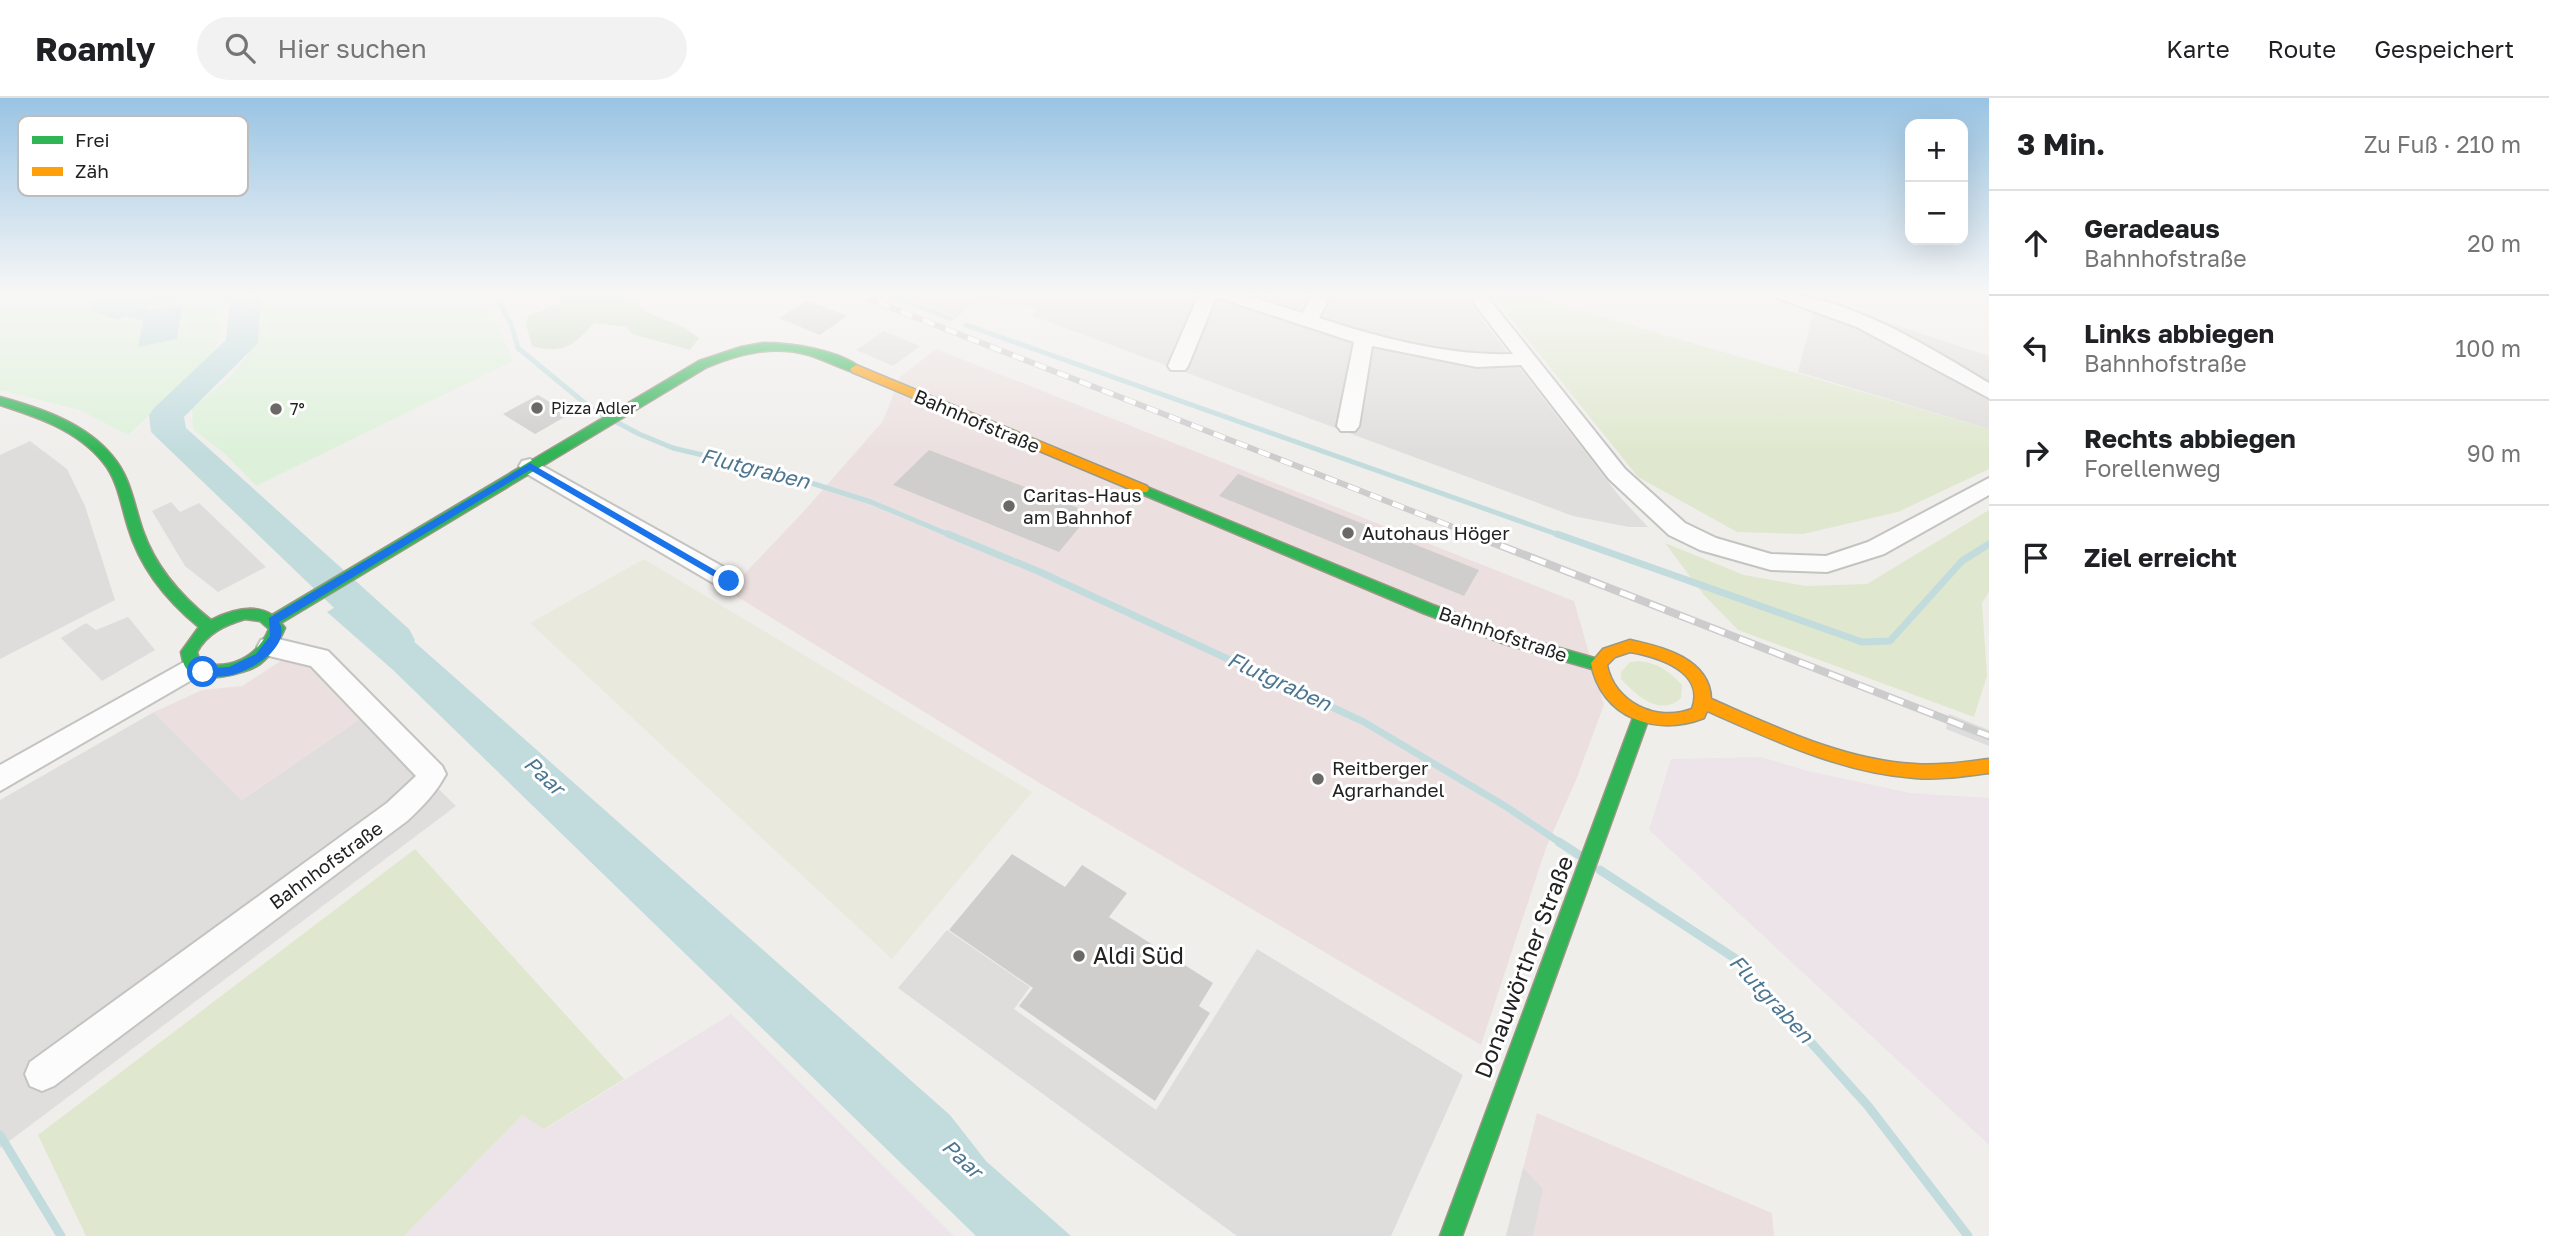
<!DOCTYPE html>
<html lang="de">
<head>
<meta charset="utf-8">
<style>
  body { margin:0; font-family:"Golos Text",sans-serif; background:#f2f2f2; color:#202124 }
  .controls { position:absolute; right:21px; top:21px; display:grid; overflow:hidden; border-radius:14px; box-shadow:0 7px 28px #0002 }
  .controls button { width:63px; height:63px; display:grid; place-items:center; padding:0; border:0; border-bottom:2px solid #e0e0e0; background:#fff; color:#202124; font:35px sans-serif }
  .stop { position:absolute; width:21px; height:21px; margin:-16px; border:5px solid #1a73e8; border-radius:50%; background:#fff }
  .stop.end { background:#1a73e8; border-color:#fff; box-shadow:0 2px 7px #0008 }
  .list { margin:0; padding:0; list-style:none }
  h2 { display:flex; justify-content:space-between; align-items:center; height:91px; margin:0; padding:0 28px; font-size:30px }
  h2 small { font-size:23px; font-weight:400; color:#757577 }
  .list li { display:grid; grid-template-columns:46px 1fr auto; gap:21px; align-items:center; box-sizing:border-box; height:105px; padding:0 28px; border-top:2px solid #e0e0e0 }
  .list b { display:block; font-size:26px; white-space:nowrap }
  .list p { margin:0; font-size:23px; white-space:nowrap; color:#757577 }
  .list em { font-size:23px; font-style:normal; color:#757577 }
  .icon { flex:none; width:38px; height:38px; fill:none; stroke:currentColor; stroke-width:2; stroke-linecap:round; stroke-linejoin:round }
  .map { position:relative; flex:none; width:1989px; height:1138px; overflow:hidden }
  header { display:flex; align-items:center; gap:42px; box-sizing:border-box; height:98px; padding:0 35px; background:#fff; border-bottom:2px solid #e0e0e0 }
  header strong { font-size:33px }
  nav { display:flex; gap:38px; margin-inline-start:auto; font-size:24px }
  .search { width:490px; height:63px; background:#f2f2f2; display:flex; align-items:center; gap:18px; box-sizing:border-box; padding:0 24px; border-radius:38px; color:#757577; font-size:26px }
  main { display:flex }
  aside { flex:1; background:#fff }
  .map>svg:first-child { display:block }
</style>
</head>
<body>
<header>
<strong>Roamly</strong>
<div class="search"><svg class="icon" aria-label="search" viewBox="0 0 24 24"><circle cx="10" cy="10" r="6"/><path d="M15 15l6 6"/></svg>Hier suchen</div>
<nav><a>Karte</a><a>Route</a><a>Gespeichert</a></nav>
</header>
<main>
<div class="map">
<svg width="1989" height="1138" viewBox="0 0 1989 1138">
  <rect width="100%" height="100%" fill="#f0eeeb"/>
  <!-- residential -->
  <path fill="#dfdedc" d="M 897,196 L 1462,196 L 1620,399 L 1648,429 L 1629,429 L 1573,418 L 1033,218 L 1036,209 L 977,203 L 957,219 Z
    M 1817,201 L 1989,258 L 1989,331 L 1798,274 Z
    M 154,614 L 242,702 L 364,618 L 456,708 L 0,1050 L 0,702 Z"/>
  <!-- commercial -->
  <path fill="#ebe0df" d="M 936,251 L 1574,503 L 1604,607 L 1576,682 L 1546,750 L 1481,947 L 1041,686 L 728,493 L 805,412 L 883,323 L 900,279 Z
    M 282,562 L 312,567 L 364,618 L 242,702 L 154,614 L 202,592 L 242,588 Z
    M 1537,1015 L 1772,1115 L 1774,1138 L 1506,1138 Z"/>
  <!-- industrial -->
  <path fill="#ece4e9" d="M 1761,659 L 1808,673 L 1910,695 L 1989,700 L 1989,1047 L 1649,732 L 1671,661 Z
    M 731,916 L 954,1138 L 404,1138 L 522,1017 L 545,1031 Z"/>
  <!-- farmland -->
  <path fill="#eae9dd" d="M 644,461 L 1032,694 L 892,861 L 530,525 Z"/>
  <!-- grass -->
  <path fill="#dfe8ce" d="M 1491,196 L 1523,196 L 1989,331 L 1989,371 L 1898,414 L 1803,436 L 1737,434 L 1638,379 Z
    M 1989,412 L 1989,494 L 1982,505 L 1987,578 L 1974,619 L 1738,532 L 1704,497 L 1665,445 L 1744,477 L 1806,488 L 1867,486 Z
    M 1639,563 C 1658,565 1669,573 1682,587 L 1681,600 C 1660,620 1635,596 1621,581 L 1621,574 L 1630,564 Z
    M 415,751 L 624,981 L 544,1031 L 522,1017 L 404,1138 L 86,1138 L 38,1037 Z"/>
  <!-- forest -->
  <path fill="#cedbc3" d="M 558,196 L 623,196 L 649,215 L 685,230 L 699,240 L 690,252 L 632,236 L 627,229 L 594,225 C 574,247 563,257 532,248 L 526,227 L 528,218 L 558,206 L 561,200 Z"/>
  <!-- park -->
  <path fill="#ddf1da" d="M 0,196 L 226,196 L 216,255 L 128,337 L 80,312 L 0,292 Z
    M 261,196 L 485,196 L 513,263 L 256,388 L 225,356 L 193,331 L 192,310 C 238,275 260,257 261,196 Z"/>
  <!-- parking -->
  <path fill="#dedddc" d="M 884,233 L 920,248 L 893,268 L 856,252 Z
    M 30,343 L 67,371 L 85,408 L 115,502 L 0,561 L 0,357 Z
    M 171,404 L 180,414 L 199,405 L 266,469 L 218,494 L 185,468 L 152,413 Z
    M 128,519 L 155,552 L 102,583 L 61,540 L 86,525 L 96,532 Z
    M 947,832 L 1030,889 L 1014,911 L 1156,1012 L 1257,851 L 1463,977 L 1391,1138 L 1237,1138 L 898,890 Z
    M 1523,1070 L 1543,1091 L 1533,1138 L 1506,1138 Z"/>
  <!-- water -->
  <path fill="#c2dcde" d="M 108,196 L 186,196 C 171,205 154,200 140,209 L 152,213 L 183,207 L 177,241 L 138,249 L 143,223 L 125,218 L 118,222 L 91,213 L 94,203 Z
    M 359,495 L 950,1017 L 986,1063 L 1071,1138 L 976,1138 L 393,572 L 327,514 Z"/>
  <!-- pier -->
  <path fill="#dedddd" d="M 1949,616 L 1989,632 L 1989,648 L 1946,631 Z"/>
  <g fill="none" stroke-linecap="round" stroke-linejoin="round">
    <!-- stream-far2 -->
    <path stroke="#c2dcde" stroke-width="5" d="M 495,196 L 511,226 L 518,250 L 592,311 L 639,336 L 673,350 L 783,376 L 871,404 L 952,438
      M 887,196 L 951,221
      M 966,227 L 1562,438"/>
    <!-- stream-far1 -->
    <path stroke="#c2dcde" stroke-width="7" d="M 948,436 L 1040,474 L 1364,624 L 1505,708 L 1562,746
      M 1557,436 L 1862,544 L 1890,543 L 1962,463 L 1989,446"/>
    <!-- stream -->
    <path stroke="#c2dcde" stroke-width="9" d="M 1559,744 L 1579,757
      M 1600,772 L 1736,861 L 1868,1008 L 1968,1138
      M 0,1037 L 61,1138"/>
    <!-- river -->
    <path fill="#c2dcde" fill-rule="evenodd" d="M 231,196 L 261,196 L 258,245 L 184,319 L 186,330 L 409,531 L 415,542 L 409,553 L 394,558 L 379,553 L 151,334 L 149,317 L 154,310 L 226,242 Z"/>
  </g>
  <!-- building -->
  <path fill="#d0cecc" d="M 807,202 L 847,218 L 820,237 L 779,220 Z
    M 538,297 L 570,316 L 535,336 L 503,316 Z
    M 929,352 L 994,377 L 1091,415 L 1059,454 L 893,387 Z
    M 1238,376 L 1479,472 L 1464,498 L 1219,398 Z
    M 1012,756 L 1065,789 L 1082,767 L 1127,795 L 1109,819 L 1213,885 L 1199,908 L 1210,915 L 1155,1003 L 1019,908 L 1033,890 L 949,832 Z"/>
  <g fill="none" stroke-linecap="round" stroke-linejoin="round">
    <!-- street casing -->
    <g stroke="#c3c3c1" stroke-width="4">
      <path id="street" d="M 1199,196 L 1241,196 L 1303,215 L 1313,196 L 1331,196 L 1319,220 C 1381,240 1447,258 1513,256 L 1467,196 L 1485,196 L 1625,371 L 1685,425 L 1716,440 L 1771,456 L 1826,458 L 1868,444 L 1989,380 L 1989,397 L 1884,456 L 1827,474 L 1771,472 L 1700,452 L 1669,437 L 1609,381 L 1521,267 L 1477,269 L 1372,248 L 1359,328 L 1355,333 L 1341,333 L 1337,328 L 1354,244 L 1216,199 L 1188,268 L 1185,272 L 1171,272 L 1168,268 Z
        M 1774,196 C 1840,193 1933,251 1989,285 L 1989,300 L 1857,229 L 1777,200 Z
        M 530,361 L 738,477 L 741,483 L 738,489 L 729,492 L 720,489 L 522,373 L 519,368 L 522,363 Z
        M 270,539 L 328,553 L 442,668 L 446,676 C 436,695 423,708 407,723 L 54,988 L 42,993 L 30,988 L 25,976 L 30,964 L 387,705 L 416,678 L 311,568 L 261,556 L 257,549 L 261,542 Z
        M 193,559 L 202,562 L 206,569 L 202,576 L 0,693 L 0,667 Z"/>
    </g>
    <!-- fast casing -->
    <g stroke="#989884" stroke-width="3">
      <path id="fast" d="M 763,245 C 792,245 840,252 862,271 L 856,275 C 840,270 825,262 809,257 C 773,247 741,255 707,269 L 281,525 L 285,530 C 279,544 272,557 260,566 C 246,576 197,588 186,570 C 183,566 182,559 181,554 L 199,529 C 167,503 140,470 128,429 C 121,407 118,382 103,364 C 77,332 37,319 0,307 L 0,299 C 40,310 86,325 113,359 C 131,380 134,408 143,433 C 156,470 181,498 211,522 C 229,513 254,505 272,517 L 699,263 L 741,249 ZM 245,521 L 260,523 L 269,531 C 257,560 230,572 200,565 L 197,554 C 207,535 225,527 245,521 Z
        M 1142,387 L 1433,507 L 1514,537 L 1605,563 L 1607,567 L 1599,573 L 1505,546 L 1423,515 L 1137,394 L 1135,391 Z
        M 1642,611 L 1648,612 L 1650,617 L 1462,1138 L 1440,1138 L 1634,617 L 1636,612 Z"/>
    </g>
    <!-- slow casing -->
    <g stroke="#989884" stroke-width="3">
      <path id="slow" d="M 856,267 L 1147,388 L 1149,391 L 1147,394 L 1137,394 L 852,274 L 850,271 Z
        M 1630,542 C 1663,549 1710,561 1711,601 C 1776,629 1843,662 1914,666 C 1940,668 1964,664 1989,661 L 1989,675 C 1964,678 1940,682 1915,680 C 1842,675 1773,642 1707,613 L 1704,620 C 1656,639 1601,620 1591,565 L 1603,551 ZM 1630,554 C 1659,559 1706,574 1692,611 C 1656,625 1614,604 1607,567 L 1615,559 Z"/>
    </g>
    <!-- street -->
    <use href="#street" fill="#fdfcfc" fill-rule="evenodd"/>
    <!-- fast -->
    <use href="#fast" fill="#30b455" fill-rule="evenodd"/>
    <!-- slow -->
    <use href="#slow" fill="#ff9f0a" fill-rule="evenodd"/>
    <!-- rail-far1 casing -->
    <g stroke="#ccc" stroke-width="6">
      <path id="rail-far1" d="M 856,196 L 1476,438"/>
    </g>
    <!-- rail casing -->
    <g stroke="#ccc" stroke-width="8">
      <path id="rail" d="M 1471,436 L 1989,638"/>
    </g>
    <!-- rail-far1 -->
    <use href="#rail-far1" stroke="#fff" stroke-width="4.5" stroke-dasharray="12" stroke-linecap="butt"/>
    <!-- rail -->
    <use href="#rail" stroke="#fff" stroke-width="5" stroke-dasharray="16" stroke-linecap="butt"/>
  </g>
  <!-- sky -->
  <linearGradient id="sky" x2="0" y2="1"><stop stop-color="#99c4e4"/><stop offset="0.55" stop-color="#f8f7f6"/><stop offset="1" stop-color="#f8f7f6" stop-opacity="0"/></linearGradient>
  <rect width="1989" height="355" fill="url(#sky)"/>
  <!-- route -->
  <path fill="#1a73e8" d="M 530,365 L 734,483 L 725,485 L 530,372 L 279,524 C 292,548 252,572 232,577 C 223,579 208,579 199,577 L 199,571 L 229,569 L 256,556 L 270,538 L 269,520 Z"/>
  <!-- markers -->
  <g fill="#6a6968" stroke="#fff" stroke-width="2.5">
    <circle cx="537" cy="310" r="7"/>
    <circle cx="276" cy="311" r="7"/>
    <circle cx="1009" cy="408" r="7"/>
    <circle cx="1348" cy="435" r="7"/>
    <circle cx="1318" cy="681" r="7"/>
    <circle cx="1079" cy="858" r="7"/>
  </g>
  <g text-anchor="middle" stroke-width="6" stroke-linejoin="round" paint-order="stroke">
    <!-- far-poi labels -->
    <g font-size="16" fill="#222" stroke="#fff" text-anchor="start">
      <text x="551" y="316">Pizza Adler</text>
      <text x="290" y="317">7°</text>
    </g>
    <!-- street labels -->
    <g font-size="19" fill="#222" stroke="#fff">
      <text transform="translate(977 323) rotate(23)" y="7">Bahnhofstraße</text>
      <text transform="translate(1503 536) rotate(19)" y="7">Bahnhofstraße</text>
      <text transform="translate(326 767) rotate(-36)" y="7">Bahnhofstraße</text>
    </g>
    <!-- poi labels -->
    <g font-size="19" fill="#222" stroke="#fff" text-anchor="start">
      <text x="1023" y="404">Caritas-Haus<tspan x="1023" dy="22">am Bahnhof</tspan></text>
      <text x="1362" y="442">Autohaus Höger</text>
      <text x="1332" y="677">Reitberger<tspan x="1332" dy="22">Agrarhandel</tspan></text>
    </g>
    <!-- water labels -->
    <g font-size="21" font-style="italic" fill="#4d7690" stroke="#fff">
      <text transform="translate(755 371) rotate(14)" y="7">Flutgraben</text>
      <text transform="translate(1279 584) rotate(25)" y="7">Flutgraben</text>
      <text transform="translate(544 678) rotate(43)" y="7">Paar</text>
      <text transform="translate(1771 901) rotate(47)" y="7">Flutgraben</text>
      <text transform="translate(962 1061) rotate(43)" y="7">Paar</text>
    </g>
    <!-- near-poi labels -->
    <g font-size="23" fill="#222" stroke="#fff" text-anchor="start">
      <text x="1093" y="866">Aldi Süd</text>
    </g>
    <!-- near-street labels -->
    <g font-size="23" fill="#222" stroke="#fff">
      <text transform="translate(1524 869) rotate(-69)" y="8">Donauwörther Straße</text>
    </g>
  </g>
  <!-- legend -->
  <rect x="18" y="18" width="230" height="80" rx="10" fill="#fff" stroke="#bdbdbd" stroke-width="2"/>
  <rect x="32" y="38" width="31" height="8" fill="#30b455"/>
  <rect x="32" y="69" width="31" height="9" fill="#ff9f0a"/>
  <g font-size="19" fill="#222">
    <text x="75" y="49">Frei</text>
    <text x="75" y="80">Zäh</text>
  </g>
</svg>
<div class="controls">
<button>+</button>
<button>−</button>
</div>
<div class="stop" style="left:203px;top:574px"></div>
<div class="stop end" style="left:729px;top:483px"></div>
</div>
<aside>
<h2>3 Min.<small>Zu Fuß · 210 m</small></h2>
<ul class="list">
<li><svg class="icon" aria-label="ahead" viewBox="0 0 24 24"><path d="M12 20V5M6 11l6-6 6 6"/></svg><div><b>Geradeaus</b><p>Bahnhofstraße</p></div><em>20 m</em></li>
<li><svg class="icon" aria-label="left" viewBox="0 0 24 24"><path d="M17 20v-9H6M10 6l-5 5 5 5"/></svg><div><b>Links abbiegen</b><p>Bahnhofstraße</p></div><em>100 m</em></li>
<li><svg class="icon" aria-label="right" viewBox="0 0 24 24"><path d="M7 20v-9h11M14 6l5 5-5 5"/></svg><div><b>Rechts abbiegen</b><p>Forellenweg</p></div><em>90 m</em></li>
<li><svg class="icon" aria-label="arrive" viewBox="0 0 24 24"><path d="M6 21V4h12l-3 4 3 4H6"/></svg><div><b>Ziel erreicht</b></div></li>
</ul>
</aside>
</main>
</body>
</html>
